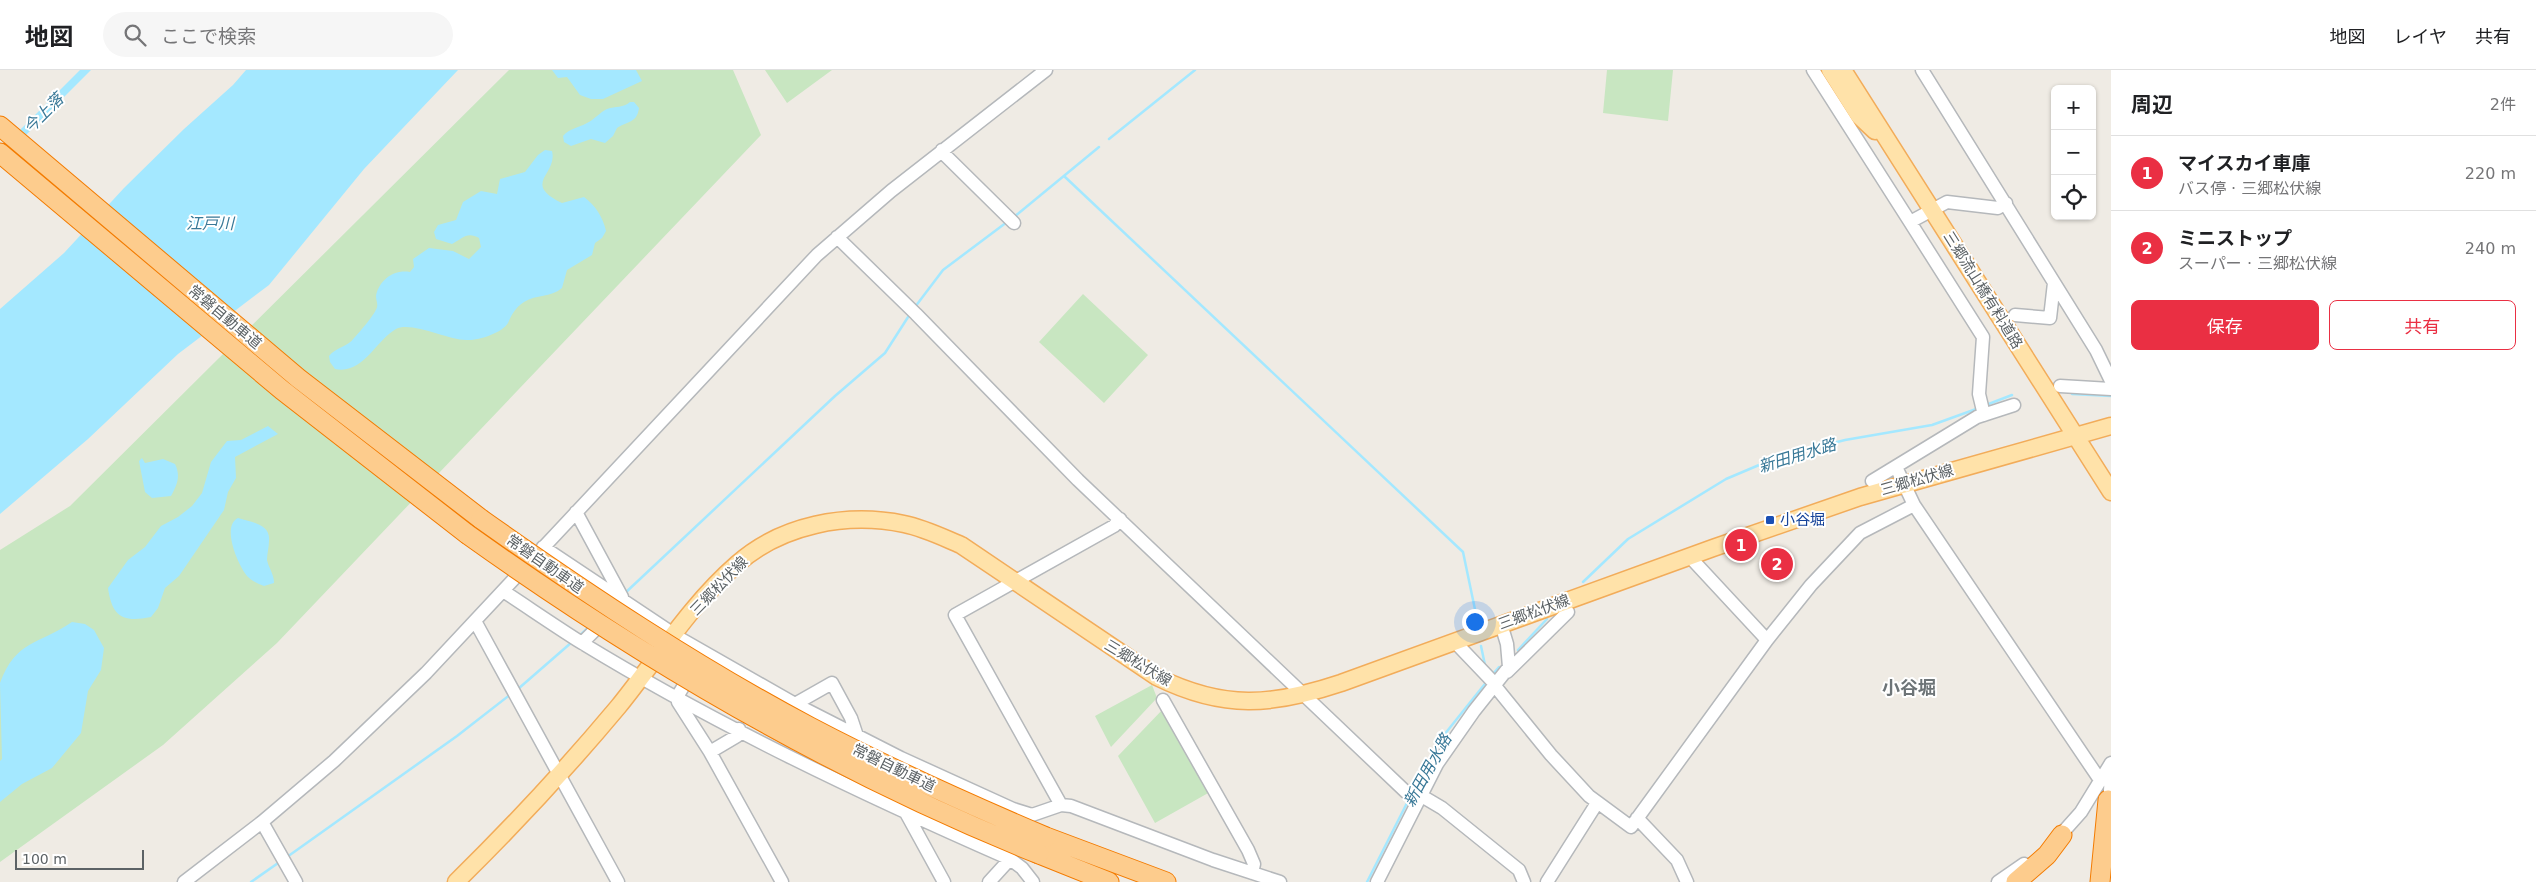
<!DOCTYPE html>
<html lang="ja">
<head>
<meta charset="utf-8">
<style>
  body { margin:0; font-family:"DejaVu Sans","Noto Sans JP",sans-serif; background:#f6f6f6; color:#202124 }
  .controls { position:absolute; right:15px; top:15px; display:grid; overflow:hidden; border-radius:8px; box-shadow:0 1px 4px #0004 }
  .controls button { width:45px; height:45px; display:grid; place-items:center; padding:0; border:0; border-bottom:1px solid #e0e0e0; background:#fff; color:#202124; font:25px sans-serif }
  .scale { position:absolute; left:15px; bottom:12px; width:129px; box-sizing:border-box; padding-left:5px; border:2px solid #5c6265; border-top:0; font-size:14px; line-height:18px; white-space:nowrap; color:#5c6265; -webkit-text-stroke:4px #fff; paint-order:stroke }
  .you { position:absolute; left:1474px; top:551px; width:18px; height:18px; margin:-12px; border:4px solid #fff; border-radius:50%; background:#1a73e8; box-shadow:0 0 0 8px #1a73e833 }
  .badge { display:grid; place-items:center; width:32px; height:32px; border-radius:50%; background:#ea2f43; color:#fff; font-size:16px; font-weight:700 }
  .pin { position:absolute; translate:-50% -50%; border:2px solid #fff; box-shadow:0 1px 5px #0006 }
  .list { margin:0; padding:0; list-style:none }
  h2 { display:flex; justify-content:space-between; align-items:center; height:65px; margin:0; padding:0 20px; font-size:21px }
  h2 small { font-size:16px; font-weight:400; color:#757577 }
  .list li { display:grid; grid-template-columns:32px 1fr auto; gap:15px; align-items:center; box-sizing:border-box; height:75px; padding:0 20px; border-top:1px solid #e0e0e0 }
  .list b { display:block; font-size:19px; white-space:nowrap }
  .list p { margin:0; font-size:16px; white-space:nowrap; color:#757577 }
  .list em { font-size:16px; font-style:normal; color:#757577 }
  .actions { display:flex; gap:10px; padding:15px 20px }
  .actions a { flex:1; padding:11px 0; border:1px solid #ea2f43; border-radius:8px; text-align:center; font-size:18px; color:#ea2f43 }
  .actions .main { background:#ea2f43; color:#fff }
  .icon { flex:none; width:28px; height:28px; fill:none; stroke:currentColor; stroke-width:2; stroke-linecap:round; stroke-linejoin:round }
  .map { position:relative; flex:none; width:2111px; height:812px; overflow:hidden }
  header { display:flex; align-items:center; gap:30px; box-sizing:border-box; height:70px; padding:0 25px; background:#fff; border-bottom:1px solid #e0e0e0 }
  header strong { font-size:24px }
  nav { display:flex; gap:28px; margin-inline-start:auto; font-size:18px }
  .search { width:350px; height:45px; background:#f6f6f6; display:flex; align-items:center; gap:12px; box-sizing:border-box; padding:0 18px; border-radius:28px; color:#757577; font-size:19px }
  main { display:flex }
  aside { flex:1; background:#fff }
  .map>svg:first-child { display:block }
</style>
</head>
<body>
<header>
<strong>地図</strong>
<div class="search"><svg class="icon" aria-label="search" viewBox="0 0 24 24"><circle cx="10" cy="10" r="6"/><path d="M15 15l6 6"/></svg>ここで検索</div>
<nav><a>地図</a><a>レイヤ</a><a>共有</a></nav>
</header>
<main>
<div class="map">
<svg width="2111" height="812" viewBox="0 0 2111 812">
  <rect width="100%" height="100%" fill="#efebe4"/>
  <!-- green -->
  <path fill="#c8e6c1" d="M 509,0 L 733,0 L 761,65 L 277,573 L 163,675 L 0,792 L 0,480 L 70,436 Z
    M 765,0 L 832,0 L 787,33 Z
    M 1607,0 L 1673,0 L 1668,51 L 1603,43 Z
    M 1083,224 L 1148,285 L 1104,333 L 1039,272 Z
    M 1152,615 L 1157,628 L 1111,677 L 1095,646 Z
    M 1164,638 L 1210,722 L 1155,753 L 1118,686 Z"/>
  <!-- water -->
  <path fill="#a4e8ff" d="M 80,0 L 91,0 L 26,65 L 20,60 Z
    M 246,0 L 458,0 L 364,99 L 269,215 L 178,284 L 88,369 L 0,444 L 0,239 L 64,183 L 124,118 L 184,59 L 233,15 Z
    M 552,0 L 636,0 L 642,11 L 603,29 L 591,29 L 580,25 L 567,7 L 558,8 Z
    M 630,32 L 634,32 L 639,38 C 637,53 628,51 617,58 L 613,66 L 605,73 L 591,69 L 571,76 L 564,72 L 563,66 C 570,58 578,58 587,53 C 595,49 599,43 607,39 C 616,36 623,38 630,32 Z
    M 545,80 L 552,81 C 558,105 521,113 562,133 L 584,127 C 595,135 603,147 606,161 L 602,168 L 595,173 L 592,185 L 567,200 L 562,218 C 550,228 537,224 524,232 C 515,238 512,244 508,253 C 502,263 478,271 466,270 C 448,270 411,251 396,259 C 376,270 363,305 335,299 L 330,292 L 329,286 C 336,277 348,277 354,268 C 359,263 376,243 377,237 C 378,234 376,230 376,226 C 379,210 394,199 410,202 L 414,197 L 413,189 L 429,178 L 453,181 L 469,189 L 481,177 L 479,168 C 467,161 462,169 452,174 L 436,169 L 434,162 L 438,155 L 456,150 L 463,132 L 481,121 L 497,124 L 500,109 L 525,102 L 538,85 Z
    M 268,356 L 278,364 L 235,387 L 236,408 L 228,422 L 224,440 L 179,506 L 165,518 L 158,538 L 151,547 C 122,553 112,546 108,518 L 128,490 L 145,477 L 161,456 L 178,447 L 192,436 L 202,423 L 211,392 L 227,371 L 241,370 Z
    M 142,388 L 145,393 L 163,389 L 175,394 C 181,406 177,415 171,426 L 152,428 L 145,422 L 139,391 Z
    M 238,448 C 251,452 271,454 269,471 C 269,477 267,484 267,490 C 269,499 274,504 274,513 L 264,516 C 258,514 252,511 247,506 C 238,495 221,456 238,448 Z
    M 72,552 L 85,554 L 94,560 L 104,578 L 101,600 L 88,621 L 81,663 L 52,698 L 22,714 L 0,732 L 0,691 L 2,689 L 0,613 C 16,570 38,575 72,552 Z"/>
  <g fill="none" stroke-linecap="round" stroke-linejoin="round">
    <!-- stream -->
    <path stroke="#a4e8ff" stroke-width="2.5" d="M 1109,69 L 1195,0
      M 1064,106 L 1463,482 L 1477,549
      M 1014,147 L 1099,77
      M 915,237 L 943,200 L 1007,152
      M 2072,324 L 2111,326
      M 1986,335 L 2012,325
      M 1583,512 L 1628,469 L 1726,409 L 1778,387 L 1845,370 L 1932,355 L 1979,338
      M 624,524 L 835,326 L 885,283 L 910,244
      M 578,567 L 589,557
      M 1481,576 L 1485,595
      M 1518,580 L 1547,549
      M 1493,604 L 1499,597
      M 518,619 L 572,572
      M 1413,722 L 1444,665 L 1488,610
      M 287,787 L 457,666 L 511,624
      M 251,812 L 281,791
      M 1367,812 L 1409,729"/>
    <!-- minor casing -->
    <g stroke="#b5b8bb" stroke-width="15">
      <path id="minor" d="M 1813,0 L 1910,152 L 1947,132 L 1998,138 L 2006,133
        M 1922,0 L 2096,280 L 2111,311
        M 942,80 L 945,85 L 1014,153
        M 1910,152 L 1983,267 L 1979,324 L 1984,345
        M 837,167 L 916,244 L 1078,410 L 1406,722 L 1418,729
        M 2015,245 L 2050,248 L 2054,213
        M 2060,316 L 2111,319
        M 1896,397 L 1914,435 L 2100,710
        M 1872,411 L 1977,347 L 2014,335
        M 576,442 L 622,527
        M 543,477 L 681,569 L 795,634 L 901,688 L 1013,739 L 1032,745 L 1061,735 L 1071,736 L 1213,790 L 1280,812
        M 1689,486 L 1767,570
        M 503,521 C 529,538 555,556 582,573 C 718,656 864,725 1010,789 L 1022,798 L 1033,812
        M 475,551 L 618,812
        M 1454,571 L 1496,615
        M 582,573 L 605,550
        M 692,602 L 677,627 L 678,632 L 710,682 L 782,812
        M 1507,602 L 1568,542
        M 1495,616 L 1551,685 L 1589,726 L 1631,757 L 1767,570 L 1811,515 L 1860,463 L 1914,435
        M 1163,630 L 1248,780 L 1254,794 L 1252,803
        M 795,634 L 832,613 L 851,648 L 857,666
        M 710,682 L 737,666 L 739,659
        M 1420,725 L 1442,738 L 1519,800 L 1524,812
        M 1061,735 L 955,545 L 1114,456 L 1120,449
        M 2109,736 L 2111,705
        M 905,741 L 944,812
        M 1637,748 L 1677,790 L 1687,812
        M 262,752 L 296,812
        M 2056,770 L 2081,742 L 2111,693
        M 184,812 L 262,752 L 334,691 L 426,603 L 817,185 L 891,121 L 1046,0
        M 989,812 L 1010,789
        M 1377,812 L 1437,694 L 1474,641 L 1509,597 L 1507,574 L 1501,554
        M 1547,812 L 1597,733
        M 1998,812 L 2024,794"/>
    </g>
    <!-- major casing -->
    <g stroke="#f2ac5a" stroke-width="19">
      <path id="major" d="M 1830,0 L 1859,46 L 1875,61
        M 1843,0 L 2111,422
        M 456,812 C 513,756 567,698 618,637 C 657,589 690,535 737,494 C 781,455 846,442 904,454 C 924,458 942,467 961,475 L 1157,607 C 1224,640 1272,636 1341,613 L 1713,478 L 1860,427 L 2111,356"/>
    </g>
    <!-- highway casing -->
    <g stroke="#f37b00" stroke-width="21">
      <path id="highway" d="M 0,56 L 298,308 L 481,449
        M 0,83 L 282,320 L 467,464
        M 1046,767 L 1166,812
        M 1039,784 L 1109,812
        M 2016,812 L 2047,785 L 2062,765
        M 2100,812 L 2108,730"/>
    </g>
    <!-- minor -->
    <use href="#minor" stroke="#fff" stroke-width="12"/>
    <!-- major -->
    <use href="#major" stroke="#ffe2a9" stroke-width="16"/>
    <!-- highway -->
    <use href="#highway" stroke="#fdcc8d" stroke-width="19"/>
    <!-- highway-bridge casing -->
    <g stroke="#f37b00" stroke-width="21" stroke-linecap="butt">
      <path id="highway-bridge" d="M 481,449 C 587,524 695,596 810,657 C 886,697 966,733 1046,767
        M 467,464 C 646,592 835,702 1039,784"/>
    </g>
    <!-- highway-bridge -->
    <use href="#highway-bridge" stroke="#fdcc8d" stroke-width="19"/>
  </g>
  <!-- markers -->
  <rect fill="#1a4fb4" stroke="#fff" stroke-width="2" x="1765" y="445" width="10" height="10" rx="2.5"/>
  <g text-anchor="middle" stroke-width="4" stroke-linejoin="round" paint-order="stroke">
    <!-- street labels -->
    <g font-size="15" fill="#5c6265" stroke="#fff">
      <text transform="translate(1983 220) rotate(58)" y="5">三郷流山橋有料道路</text>
      <text transform="translate(225 247) rotate(40)" y="5">常磐自動車道</text>
      <text transform="translate(1917 410) rotate(-16)" y="5">三郷松伏線</text>
      <text transform="translate(545 494) rotate(35)" y="5">常磐自動車道</text>
      <text transform="translate(719 516) rotate(-46)" y="5">三郷松伏線</text>
      <text transform="translate(1534 542) rotate(-20)" y="5">三郷松伏線</text>
      <text transform="translate(1138 593) rotate(31)" y="5">三郷松伏線</text>
      <text transform="translate(894 698) rotate(26)" y="5">常磐自動車道</text>
    </g>
    <!-- transit labels -->
    <g font-size="15" fill="#164399" stroke="#fff" text-anchor="start">
      <text x="1780" y="455">小谷堀</text>
    </g>
    <!-- water labels -->
    <g font-size="16" font-style="italic" fill="#387897" stroke="#fff">
      <text transform="translate(43 43) rotate(-45)" y="6">今上落</text>
      <text x="210" y="159">江戸川</text>
      <text transform="translate(1797 385) rotate(-17)" y="6">新田用水路</text>
      <text transform="translate(1427 700) rotate(-61)" y="6">新田用水路</text>
    </g>
    <!-- quarter labels -->
    <g font-size="18" font-weight="bold" fill="#6d7477" stroke="#fff">
      <text x="1909" y="624">小谷堀</text>
    </g>
  </g>
</svg>
<div class="controls">
<button>+</button>
<button>−</button>
<button><svg class="icon" aria-label="locate" viewBox="0 0 24 24"><circle cx="12" cy="12" r="6"/><path d="M12 2v4M12 18v4M2 12h4M18 12h4"/></svg></button>
</div>
<div class="scale">100 m</div>
<div class="you"></div>
<div class="pin badge" style="left:1741px;top:475px">1</div>
<div class="pin badge" style="left:1777px;top:494px">2</div>
</div>
<aside>
<h2>周辺<small>2件</small></h2>
<ul class="list">
<li><span class="badge">1</span><div><b>マイスカイ車庫</b><p>バス停 · 三郷松伏線</p></div><em>220 m</em></li>
<li><span class="badge">2</span><div><b>ミニストップ</b><p>スーパー · 三郷松伏線</p></div><em>240 m</em></li>
</ul>
<div class="actions"><a class="main">保存</a><a>共有</a></div>
</aside>
</main>
</body>
</html>
